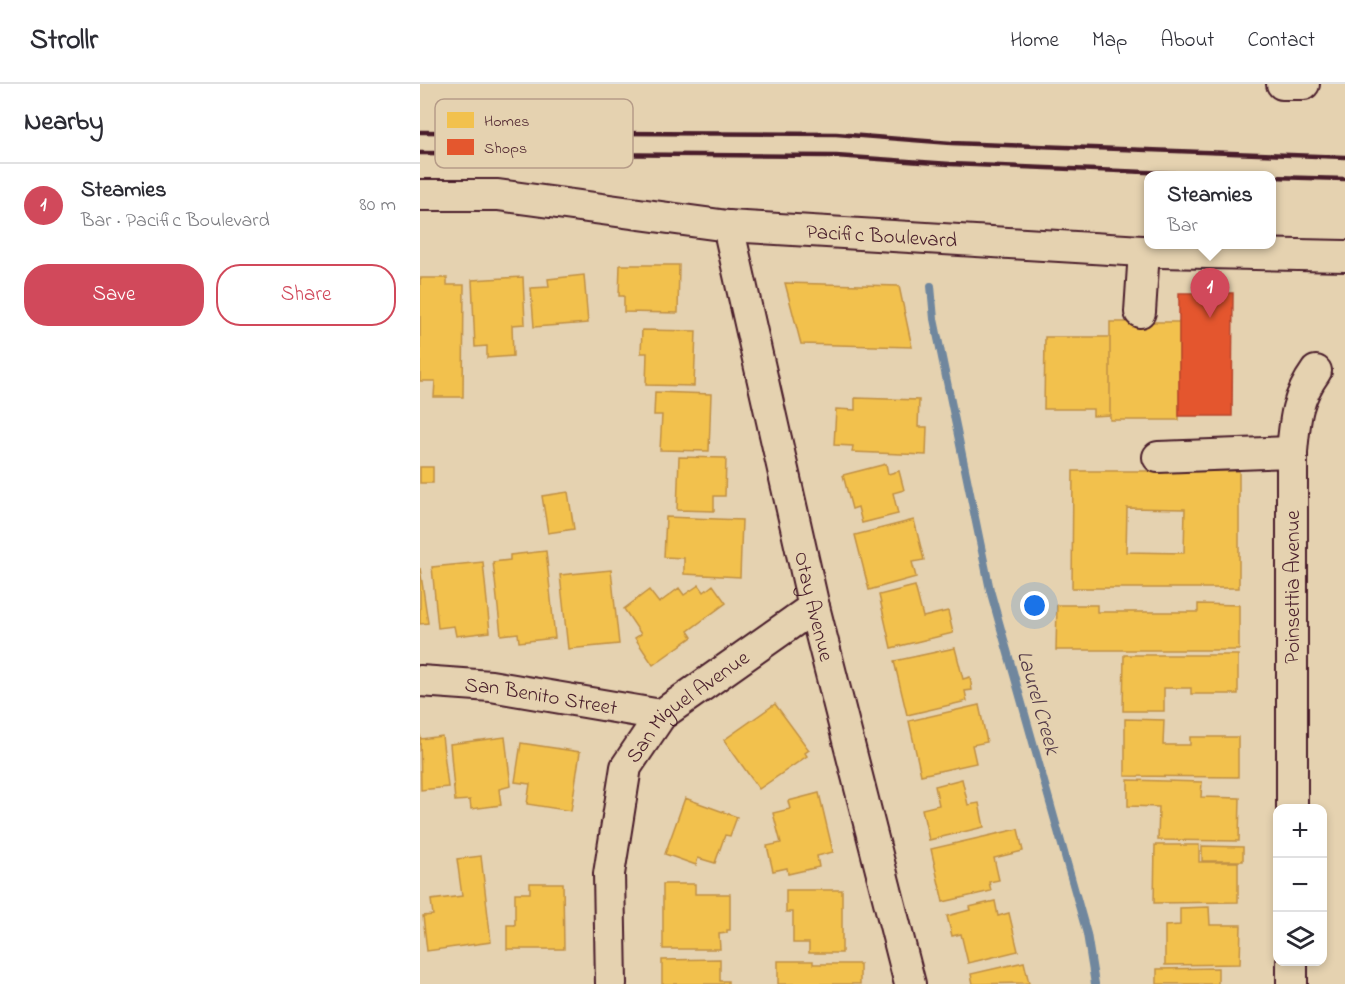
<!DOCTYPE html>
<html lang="en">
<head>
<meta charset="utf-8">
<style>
  body { margin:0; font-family:"Indie Flower",sans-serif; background:#f7f7f7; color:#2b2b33 }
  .controls { position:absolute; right:18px; bottom:18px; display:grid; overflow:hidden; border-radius:12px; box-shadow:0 3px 9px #0003 }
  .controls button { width:54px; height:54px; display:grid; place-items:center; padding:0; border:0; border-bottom:2px solid #e1e1e2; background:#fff; color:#2b2b33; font:30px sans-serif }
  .you { position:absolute; left:615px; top:522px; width:21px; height:21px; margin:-15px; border:4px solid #fff; border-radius:50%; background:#1a73e8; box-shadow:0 0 0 9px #1a73e833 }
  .badge { display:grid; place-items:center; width:39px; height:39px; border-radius:50%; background:#d1495b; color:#fff; font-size:20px; font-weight:700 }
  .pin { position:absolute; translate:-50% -50px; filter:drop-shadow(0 2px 3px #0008) }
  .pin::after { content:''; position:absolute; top:32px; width:21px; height:18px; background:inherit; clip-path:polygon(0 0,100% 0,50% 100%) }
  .popup { position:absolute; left:724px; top:87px; width:132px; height:78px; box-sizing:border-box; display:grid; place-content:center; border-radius:12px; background:#fff; filter:drop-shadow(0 2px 4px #0005); font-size:20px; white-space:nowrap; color:#7c7c81 }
  .popup b { font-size:22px; color:#2b2b33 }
  .popup::after { content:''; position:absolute; left:50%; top:100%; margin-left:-12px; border:12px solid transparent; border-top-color:#fff }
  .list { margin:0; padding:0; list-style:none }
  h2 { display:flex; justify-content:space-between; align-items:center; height:78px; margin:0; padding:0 24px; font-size:26px }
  h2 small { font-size:20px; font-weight:400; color:#7c7c81 }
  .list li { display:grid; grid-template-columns:39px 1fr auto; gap:18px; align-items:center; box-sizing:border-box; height:84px; padding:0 24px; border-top:2px solid #e1e1e2 }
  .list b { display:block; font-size:22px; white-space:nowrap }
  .list p { margin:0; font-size:20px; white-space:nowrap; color:#7c7c81 }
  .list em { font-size:20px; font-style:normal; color:#7c7c81 }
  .actions { display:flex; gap:12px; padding:18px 24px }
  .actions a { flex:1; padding:14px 0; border:2px solid #d1495b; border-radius:24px; text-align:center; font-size:21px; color:#d1495b }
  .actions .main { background:#d1495b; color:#fff }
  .icon { flex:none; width:33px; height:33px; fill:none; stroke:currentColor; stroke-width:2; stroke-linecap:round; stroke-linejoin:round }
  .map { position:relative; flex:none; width:925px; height:900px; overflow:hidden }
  header { display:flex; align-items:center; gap:36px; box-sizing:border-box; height:84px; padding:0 30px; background:#fff; border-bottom:2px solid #e1e1e2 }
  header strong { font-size:28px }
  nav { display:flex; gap:33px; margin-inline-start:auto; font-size:21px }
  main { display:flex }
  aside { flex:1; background:#fff }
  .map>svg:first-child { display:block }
</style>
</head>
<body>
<header>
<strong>Strollr</strong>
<nav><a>Home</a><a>Map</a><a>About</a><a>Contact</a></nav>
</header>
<main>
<aside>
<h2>Nearby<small></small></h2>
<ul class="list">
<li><span class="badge">1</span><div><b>Steamies</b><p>Bar · Pacific Boulevard</p></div><em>80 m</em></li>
</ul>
<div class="actions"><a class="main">Save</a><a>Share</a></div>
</aside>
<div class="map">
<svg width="925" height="900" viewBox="0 0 925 900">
  <rect width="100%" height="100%" fill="#e5d2b0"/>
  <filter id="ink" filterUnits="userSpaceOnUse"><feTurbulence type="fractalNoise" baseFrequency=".0167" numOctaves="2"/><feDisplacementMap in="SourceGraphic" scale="12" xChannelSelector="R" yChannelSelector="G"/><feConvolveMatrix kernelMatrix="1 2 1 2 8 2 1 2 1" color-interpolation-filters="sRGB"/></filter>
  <g filter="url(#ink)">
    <!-- homes -->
    <path fill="#f2c14e" stroke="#c09044" stroke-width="1.5" fill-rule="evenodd" d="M 200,181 L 259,181 L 258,229 L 204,228 L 204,212 L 199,212 Z
      M 164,191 L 168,239 L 114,243 L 111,204 L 129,203 L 128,195 Z
      M 103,193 L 105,240 L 92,241 L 93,272 L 67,274 L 67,262 L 55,263 L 52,196 Z
      M 0,194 L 27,194 L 27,201 L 44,201 L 43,313 L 14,313 L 15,297 L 0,297 Z
      M 365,199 L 479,202 L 492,263 L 381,260 Z
      M 690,238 L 759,238 L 759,336 L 690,336 Z
      M 222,246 L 276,247 L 274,302 L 226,301 L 227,269 L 221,269 Z
      M 625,253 L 690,253 L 690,331 L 673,332 L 673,325 L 624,325 Z
      M 235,308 L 291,310 L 289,367 L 240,366 L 242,331 L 234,331 Z
      M 435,314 L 499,316 L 498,343 L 507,343 L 506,371 L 432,368 L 433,362 L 414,361 L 416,325 L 435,326 Z
      M 259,373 L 306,374 L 305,412 L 294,412 L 294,427 L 257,426 Z
      M 466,380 L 468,390 L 479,387 L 484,406 L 473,409 L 478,430 L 442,439 L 438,423 L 432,425 L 423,391 Z
      M 0,383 L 13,383 L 13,399 L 0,399 Z
      M 653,387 L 819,387 L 819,504 L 652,504 ZM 707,424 L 765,425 L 764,469 L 706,468 Z
      M 148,408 L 154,445 L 128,449 L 122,412 Z
      M 246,433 L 322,436 L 320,493 L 264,490 L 264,474 L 244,473 Z
      M 494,436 L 504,476 L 492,478 L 496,493 L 449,506 L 435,451 Z
      M 126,467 L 135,554 L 99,558 L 98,549 L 81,551 L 73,478 L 90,476 L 90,471 Z
      M 63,478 L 70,548 L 36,552 L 34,542 L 18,544 L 12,483 Z
      M 0,484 L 8,539 L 0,540 Z
      M 191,486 L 199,560 L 148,565 L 140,491 Z
      M 279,501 L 284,508 L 293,501 L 306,519 L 268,547 L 272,553 L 233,581 L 215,554 L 221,550 L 204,525 L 229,506 L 239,519 L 259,504 L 264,511 Z
      M 495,502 L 503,533 L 528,527 L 533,549 L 471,564 L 459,511 Z
      M 778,520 L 819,521 L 819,566 L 636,566 L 637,521 L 677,521 L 677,528 L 778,528 Z
      M 535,564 L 543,595 L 550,593 L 552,606 L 545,607 L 547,617 L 487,631 L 474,577 Z
      M 704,571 L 818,571 L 818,610 L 771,610 L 771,604 L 744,604 L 744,627 L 703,627 Z
      M 355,620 L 389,666 L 385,669 L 387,672 L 339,705 L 304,656 Z
      M 559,621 L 567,658 L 552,661 L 556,679 L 501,691 L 489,637 Z
      M 705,635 L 744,636 L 743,661 L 770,661 L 770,653 L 818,653 L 818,693 L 705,692 Z
      M 0,651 L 1,655 L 22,652 L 28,703 L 1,706 Z
      M 85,653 L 91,702 L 79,705 L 81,721 L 51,725 L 50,716 L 35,717 L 30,660 Z
      M 101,659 L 160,668 L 151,727 L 107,720 L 110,700 L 95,698 Z
      M 542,695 L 548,721 L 559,719 L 564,743 L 509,756 L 502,725 L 519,721 L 515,702 Z
      M 708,696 L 782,698 L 781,713 L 820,714 L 819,757 L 738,756 L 739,723 L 708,722 Z
      M 399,709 L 413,768 L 397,772 L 399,783 L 368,790 L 367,784 L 353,787 L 347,762 L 361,759 L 353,729 L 370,725 L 368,717 Z
      M 265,714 L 317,733 L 310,752 L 305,751 L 295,779 L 278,774 L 276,781 L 245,770 Z
      M 598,745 L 603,767 L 574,774 L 579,796 L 569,798 L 571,807 L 523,818 L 511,765 Z
      M 735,761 L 779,761 L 779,778 L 818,778 L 818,818 L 734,819 Z
      M 782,762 L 823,763 L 823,777 L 782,777 Z
      M 61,772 L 71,858 L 7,867 L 3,832 L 13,831 L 11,816 L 42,812 L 37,775 Z
      M 110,799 L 143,799 L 144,865 L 87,865 L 87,841 L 95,841 L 95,809 L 110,809 Z
      M 243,800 L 275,800 L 275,810 L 310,810 L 310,846 L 307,846 L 307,849 L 299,850 L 300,865 L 243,865 Z
      M 366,806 L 422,806 L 422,869 L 389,869 L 389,859 L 373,859 L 373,828 L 366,828 Z
      M 575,817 L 578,832 L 589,829 L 598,867 L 548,879 L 541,850 L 532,852 L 527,832 L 550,826 L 549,823 Z
      M 789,823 L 790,841 L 821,841 L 820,880 L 745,881 L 745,842 L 760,841 L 760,824 Z
      M 300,875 L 300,897 L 308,897 L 308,900 L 242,900 L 242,876 Z
      M 358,877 L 393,877 L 393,880 L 440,880 L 440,900 L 358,900 Z
      M 604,878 L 609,899 L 553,900 L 551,890 Z
      M 798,884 L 798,900 L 737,900 L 737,885 Z"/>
    <!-- shops -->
    <path fill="#e4572e" stroke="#b6462d" stroke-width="1.5" d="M 759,209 L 813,209 L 812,332 L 759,332 Z"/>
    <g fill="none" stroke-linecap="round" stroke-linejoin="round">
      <!-- stream -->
      <path stroke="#6f879e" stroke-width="8" d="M 511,202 L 514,235 L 570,506 L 667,850 L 675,900"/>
      <!-- minor casing -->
      <g stroke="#4a1f2b" stroke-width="34">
        <g id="minor">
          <path d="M 862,0 L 884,0"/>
          <path id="s1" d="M 0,111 L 78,111 L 308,142 L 739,168 L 925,172"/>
          <path id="s2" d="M 308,142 L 394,523 L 490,900"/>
          <path d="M 720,228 L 724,167"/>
          <path d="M 738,373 L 872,368"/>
          <path id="s3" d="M 0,597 L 71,602 L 241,631"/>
          <path d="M 872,724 L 872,368 C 875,335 876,315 896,287"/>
          <path id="s4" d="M 191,900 L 189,790 L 206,683 L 241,631 L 394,523"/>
          <path d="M 872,900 L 872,878"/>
        </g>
      </g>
      <!-- minor -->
      <use href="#minor" stroke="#e5d2b0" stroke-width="30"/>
      <!-- rail -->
      <path stroke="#4a1f2b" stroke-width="4.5" d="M 0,48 L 416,50 L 531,59 L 925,73
        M 0,69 L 416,72 L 530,80 L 825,92
        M 852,93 L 925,95"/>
    </g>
  </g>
  <g text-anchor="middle" stroke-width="6" stroke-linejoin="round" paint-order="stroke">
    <!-- street labels -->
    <g font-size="21" fill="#4a1f2b" stroke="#e5d2b0">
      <text dy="7" stroke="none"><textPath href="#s1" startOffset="464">Pacific Boulevard</textPath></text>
      <text transform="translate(872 503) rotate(-90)" y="7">Poinsettia Avenue</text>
      <text dy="7" stroke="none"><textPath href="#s2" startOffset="390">Otay Avenue</textPath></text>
      <text dy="7" stroke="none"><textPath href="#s3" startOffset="122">San Benito Street</textPath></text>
      <text dy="7" stroke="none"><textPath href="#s4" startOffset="306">San Miguel Avenue</textPath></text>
    </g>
    <!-- water labels -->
    <g font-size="22" font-style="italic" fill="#533948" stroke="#e5d2b0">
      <text transform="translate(620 618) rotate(74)" y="8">Laurel Creek</text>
    </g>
  </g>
  <!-- legend -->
  <rect x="15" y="15" width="198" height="69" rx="9" fill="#e5d2b0" stroke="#b69c88" stroke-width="1.5"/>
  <rect x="27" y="28" width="27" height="16" fill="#f2c14e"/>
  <rect x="27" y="55" width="27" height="16" fill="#e4572e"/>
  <g font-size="16" fill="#4a1f2b">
    <text x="64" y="42">Homes</text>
    <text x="64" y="69">Shops</text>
  </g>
</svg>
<div class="controls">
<button>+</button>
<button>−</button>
<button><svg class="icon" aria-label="layers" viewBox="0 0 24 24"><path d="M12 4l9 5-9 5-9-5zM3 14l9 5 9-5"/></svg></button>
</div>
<div class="you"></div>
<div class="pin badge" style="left:790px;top:234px">1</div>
<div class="popup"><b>Steamies</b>Bar</div>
</div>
</main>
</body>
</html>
